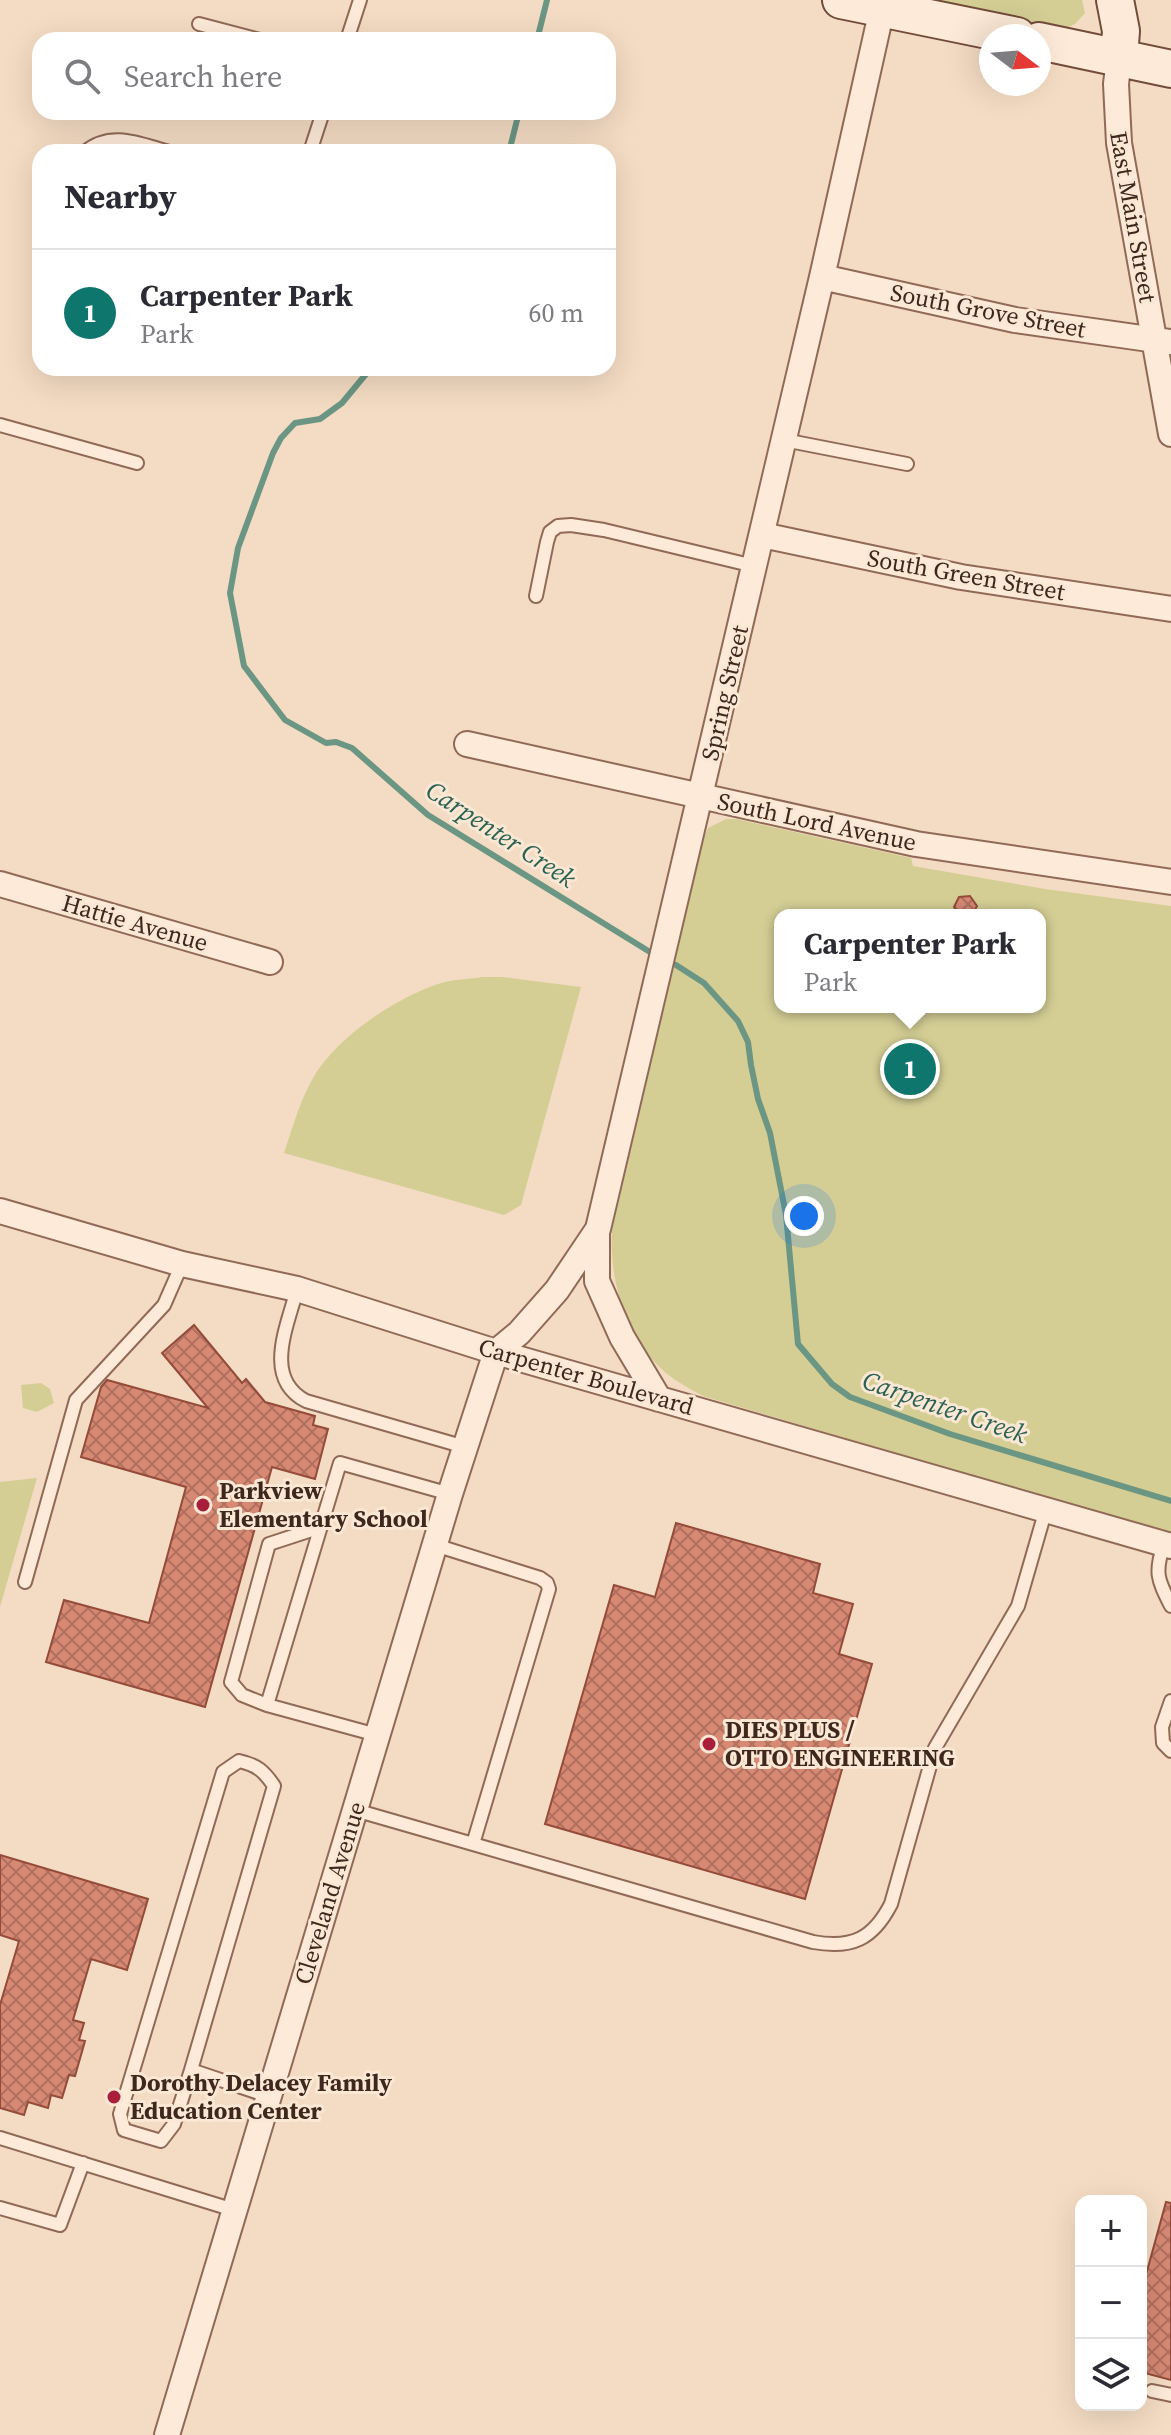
<!DOCTYPE html>
<html lang="en">
<head>
<meta charset="utf-8">
<style>
  body { margin:0; font-family:"Source Serif 4",serif; background:#f7f7f7; color:#2b2b33 }
  .controls { position:absolute; right:24px; bottom:24px; display:grid; overflow:hidden; border-radius:16px; box-shadow:0 8px 32px #0002 }
  .controls button { width:72px; height:72px; display:grid; place-items:center; padding:0; border:0; border-bottom:2px solid #e1e1e2; background:#fff; color:#2b2b33; font:40px sans-serif }
  .compass { position:absolute; left:979px; top:24px; width:72px; height:72px; border-radius:50%; background:#fff; box-shadow:0 8px 32px #0002; rotate:106deg }
  .you { position:absolute; left:804px; top:1216px; width:28px; height:28px; margin:-20px; border:6px solid #fff; border-radius:50%; background:#1a73e8; box-shadow:0 0 0 12px #1a73e833 }
  .badge { display:grid; place-items:center; width:52px; height:52px; border-radius:50%; background:#0f766e; color:#fff; font-size:26px; font-weight:700 }
  .pin { position:absolute; translate:-50% -50%; border:4px solid #fff; box-shadow:0 2px 8px #0006 }
  .popup { position:absolute; left:774px; top:909px; width:272px; height:104px; box-sizing:border-box; display:grid; place-content:center; border-radius:16px; background:#fff; filter:drop-shadow(0 2px 6px #0005); font-size:26px; white-space:nowrap; color:#7c7c81 }
  .popup b { font-size:30px; color:#2b2b33 }
  .popup::after { content:''; position:absolute; left:50%; top:100%; margin-left:-16px; border:16px solid transparent; border-top-color:#fff }
  .list { margin:0; padding:0; list-style:none }
  h2 { display:flex; justify-content:space-between; align-items:center; height:104px; margin:0; padding:0 32px; font-size:34px }
  h2 small { font-size:26px; font-weight:400; color:#7c7c81 }
  .list li { display:grid; grid-template-columns:52px 1fr auto; gap:24px; align-items:center; box-sizing:border-box; height:128px; padding:0 32px; border-top:2px solid #e1e1e2 }
  .list b { display:block; font-size:30px; white-space:nowrap }
  .list p { margin:0; font-size:26px; white-space:nowrap; color:#7c7c81 }
  .list em { font-size:26px; font-style:normal; color:#7c7c81 }
  .icon { flex:none; width:44px; height:44px; fill:none; stroke:currentColor; stroke-width:2; stroke-linecap:round; stroke-linejoin:round }
  .map { position:relative; flex:none; width:1171px; height:2435px; overflow:hidden }
  .search { position:absolute; background:#fff; box-shadow:0 8px 32px #0002; left:32px; top:32px; width:584px; height:88px; display:flex; align-items:center; gap:20px; box-sizing:border-box; padding:0 28px; border-radius:24px; color:#7c7c81; font-size:30px }
  .panel { position:absolute; background:#fff; box-shadow:0 8px 32px #0002; left:32px; top:144px; width:584px; height:232px; border-radius:24px }
  .map>svg:first-child { display:block }
</style>
</head>
<body>
<div class="map">
<svg width="1171" height="2435" viewBox="0 0 1171 2435">
  <defs>
    <pattern id="building-cross-hatch" width="8" height="8" patternUnits="userSpaceOnUse" patternTransform="scale(2)"><rect width="8" height="8" fill="#d78974"/><path d="M0 0l8 8M0 8l8-8" fill="none" stroke="#b0705f"/></pattern>
  </defs>
  <rect width="100%" height="100%" fill="#f4dbc3"/>
  <!-- green -->
  <path fill="#d4ce95" fill-rule="evenodd" d="M 914,0 L 1082,0 L 1085,13 L 1075,24 L 1060,31 Z
    M 726,819 L 736,819 L 911,858 L 913,866 L 1045,889 L 1171,906 L 1171,1534 L 703,1396 C 690,1389 677,1382 666,1373 C 626,1339 609,1281 612,1231 L 704,837 L 708,828 ZM 780,915 L 1040,915 L 1040,1007 L 780,1007 Z
    M 482,977 L 502,977 L 581,987 L 521,1205 L 504,1215 L 284,1153 C 293,1126 301,1097 316,1073 C 341,1034 401,994 445,982 C 457,979 470,979 482,977 Z
    M 41,1383 L 50,1389 L 54,1403 L 37,1412 L 23,1408 L 21,1385 Z
    M 37,1478 L 0,1607 L 0,1482 Z"/>
  <g fill="none" stroke-linecap="round" stroke-linejoin="round">
    <!-- stream -->
    <path stroke="#6b9683" stroke-width="6" d="M 537,40 L 547,0
      M 509,152 L 519,112
      M 371,368 L 342,403 L 320,419 L 295,423 L 281,438 L 273,453 L 238,548 L 230,593 L 244,666 L 285,720 L 326,743 L 336,742 L 352,748 L 428,815 L 650,952
      M 676,965 L 704,983 L 738,1021 L 748,1042 L 751,1065 L 758,1099 L 770,1133 L 786,1215 L 798,1344 L 832,1384 L 850,1397 L 950,1434 L 1171,1501"/>
  </g>
  <!-- building -->
  <path fill="url(#building-cross-hatch)" stroke="#944b39" stroke-width="2" d="M 970,896 L 977,906 L 972,915 L 959,915 L 954,907 L 959,897 Z
    M 194,1325 L 242,1383 L 246,1379 L 265,1402 L 315,1416 L 313,1425 L 328,1429 L 315,1479 L 272,1467 L 205,1707 L 46,1662 L 64,1600 L 149,1623 L 186,1487 L 81,1457 L 101,1387 L 107,1380 L 208,1408 L 162,1353 Z
    M 676,1523 L 820,1564 L 813,1593 L 853,1604 L 839,1654 L 872,1664 L 805,1899 L 545,1824 L 614,1585 L 655,1597 Z
    M 0,1855 L 148,1899 L 127,1970 L 91,1959 L 73,2020 L 84,2023 L 79,2040 L 85,2041 L 75,2076 L 69,2075 L 62,2098 L 51,2095 L 48,2108 L 28,2102 L 24,2115 L 0,2108 L 0,2005 L 19,1941 L 0,1935 Z
    M 1166,2202 L 1171,2203 L 1171,2380 L 1141,2372 L 1141,2293 Z"/>
  <g fill="none" stroke-linecap="round" stroke-linejoin="round">
    <!-- lane casing -->
    <g stroke="#916a57" stroke-width="16">
      <path id="lane" d="M 199,24 L 260,40
        M 347,40 L 360,0
        M 85,152 C 111,130 140,144 169,152
        M 310,152 L 323,112
        M 0,425 L 137,463
        M 784,440 L 907,464
        M 536,596 L 547,542 L 550,532 L 558,526 L 571,525 L 604,530 L 754,566
        M 297,1289 C 288,1325 262,1378 306,1401 L 465,1447
        M 321,1527 L 269,1544 L 231,1682 L 242,1695 L 267,1705 L 377,1735
        M 1164,1544 C 1154,1573 1158,1580 1171,1606
        M 25,1582 L 76,1400 L 164,1305 L 182,1264
        M 1171,1701 L 1162,1727 L 1163,1743 L 1171,1751
        M 267,1705 L 340,1463 L 450,1494
        M 355,1810 L 473,1844 L 549,1589 L 547,1583 L 540,1578 L 435,1545
        M 473,1844 L 813,1942 C 852,1949 873,1939 891,1904 L 935,1748 L 1018,1606 L 1046,1509
        M 191,2070 L 274,1786 C 264,1771 257,1765 239,1761 L 223,1772 L 120,2114 L 124,2130 L 161,2141 L 174,2124 L 191,2070 L 268,2096
        M 0,2138 L 234,2210
        M 0,2208 L 60,2225 L 83,2163
        M 1152,2391 L 1171,2395"/>
    </g>
    <!-- street casing -->
    <g stroke="#916a57" stroke-width="28">
      <path id="street" d="M 1119,58 L 1116,84 L 1119,143 L 1171,434
        M 822,277 L 1015,320 L 1170,342
        M 762,535 L 961,577 L 1171,609
        M 467,744 L 916,844 L 1171,882
        M 0,884 L 270,962
        M 0,1211 L 182,1264 L 297,1289 L 496,1352 L 1171,1546
        M 597,1235 L 597,1281 L 622,1337 L 659,1399
        M 167,2435 L 450,1494 L 496,1352 L 519,1333 L 557,1290 L 598,1229 L 822,277 L 884,0"/>
    </g>
    <!-- secondary casing -->
    <g stroke="#734b3a" stroke-width="40">
      <path id="secondary" d="M 841,0 L 1017,36
        M 1115,0 L 1121,31 L 1119,58
        M 1039,41 L 1171,69"/>
    </g>
    <!-- lane -->
    <use href="#lane" stroke="#fdead8" stroke-width="12"/>
    <!-- street -->
    <use href="#street" stroke="#fdead8" stroke-width="24"/>
    <!-- secondary -->
    <use href="#secondary" stroke="#fdead8" stroke-width="36"/>
  </g>
  <!-- markers -->
  <g fill="#a81e3b" stroke="#fae7d4" stroke-width="3">
    <circle cx="203" cy="1505" r="8"/>
    <circle cx="709" cy="1744" r="8"/>
    <circle cx="114" cy="2097" r="8"/>
  </g>
  <g text-anchor="middle" stroke-width="6" stroke-linejoin="round" paint-order="stroke">
    <!-- street labels -->
    <g font-size="24" fill="#3f271d" stroke="#fae7d4">
      <text transform="translate(1133 217) rotate(80)" y="8">East Main Street</text>
      <text transform="translate(988 311) rotate(11)" y="8">South Grove Street</text>
      <text transform="translate(966 575) rotate(10)" y="8">South Green Street</text>
      <text transform="translate(725 693) rotate(-77)" y="8">Spring Street</text>
      <text transform="translate(817 822) rotate(12)" y="8">South Lord Avenue</text>
      <text transform="translate(135 923) rotate(16)" y="8">Hattie Avenue</text>
      <text transform="translate(586 1377) rotate(16)" y="8">Carpenter Boulevard</text>
      <text transform="translate(330 1893) rotate(-73)" y="8">Cleveland Avenue</text>
    </g>
    <!-- poi labels -->
    <g font-size="24" font-weight="bold" fill="#3f271d" stroke="#fae7d4" text-anchor="start">
      <text x="219" y="1499">Parkview<tspan x="219" dy="28">Elementary School</tspan></text>
      <text x="725" y="1738">DIES PLUS /<tspan x="725" dy="28">OTTO ENGINEERING</tspan></text>
      <text x="130" y="2091">Dorothy Delacey Family<tspan x="130" dy="28">Education Center</tspan></text>
    </g>
    <!-- water labels -->
    <g font-size="26" font-style="italic" fill="#2a6152" stroke="#fae7d4">
      <text transform="translate(501 834) rotate(33)" y="9">Carpenter Creek</text>
      <text transform="translate(945 1407) rotate(19)" y="9">Carpenter Creek</text>
    </g>
  </g>
</svg>
<div class="controls">
<button>+</button>
<button>−</button>
<button><svg class="icon" aria-label="layers" viewBox="0 0 24 24"><path d="M12 4l9 5-9 5-9-5zM3 14l9 5 9-5"/></svg></button>
</div>
<svg class="compass" viewBox="-18 -18 36 36"><path d="M0-13l5 13h-10z" fill="#e53935"/><path d="M0 13l5-13h-10z" fill="#7c7c81"/></svg>
<div class="you"></div>
<div class="pin badge" style="left:910px;top:1069px">1</div>
<div class="popup"><b>Carpenter Park</b>Park</div>
<div class="search"><svg class="icon" aria-label="search" viewBox="0 0 24 24"><circle cx="10" cy="10" r="6"/><path d="M15 15l6 6"/></svg>Search here</div>
<section class="panel">
<h2>Nearby<small></small></h2>
<ul class="list">
<li><span class="badge">1</span><div><b>Carpenter Park</b><p>Park</p></div><em>60 m</em></li>
</ul>
</section>
</div>
</body>
</html>
